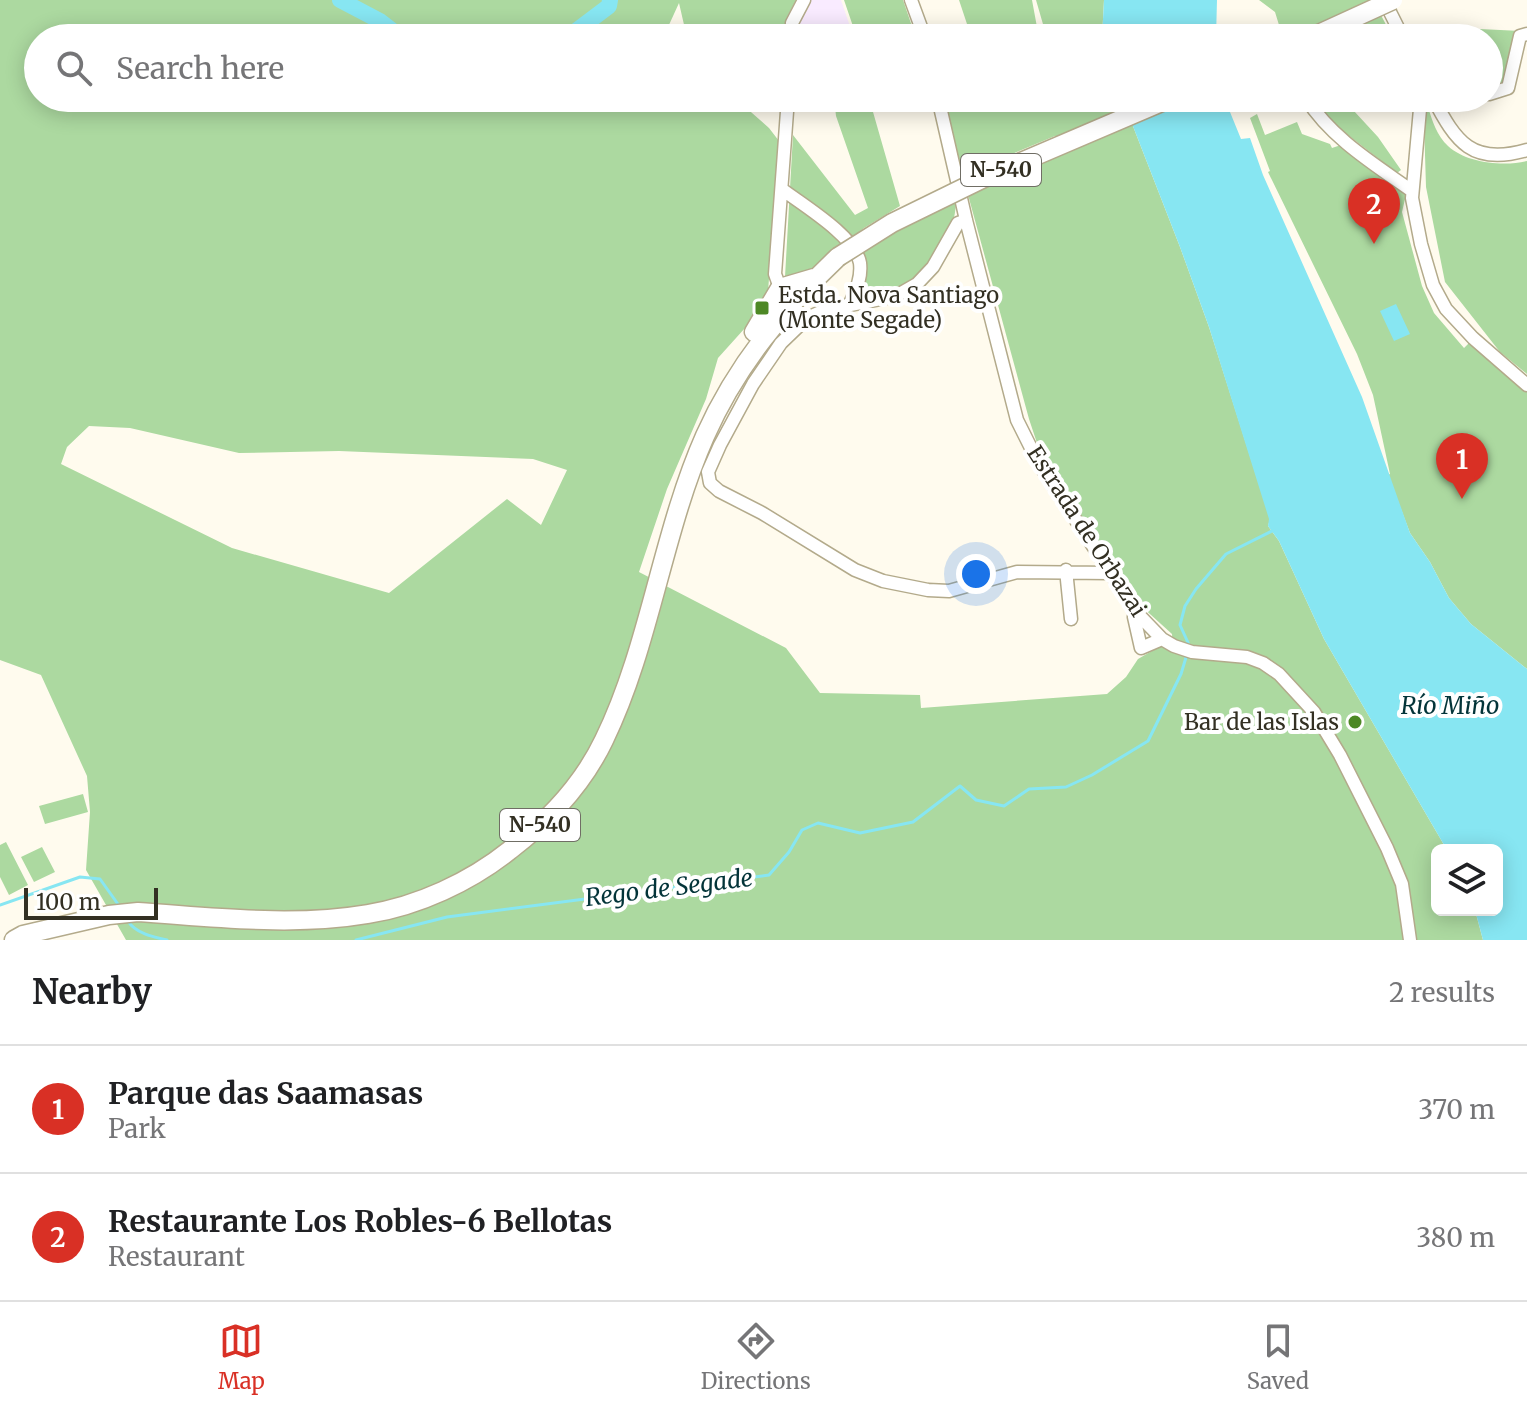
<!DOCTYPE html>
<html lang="en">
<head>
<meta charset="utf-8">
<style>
  body { margin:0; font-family:Merriweather,serif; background:#f2f2f2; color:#202124 }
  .controls { position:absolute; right:24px; bottom:24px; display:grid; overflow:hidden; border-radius:12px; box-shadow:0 4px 20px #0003 }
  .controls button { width:72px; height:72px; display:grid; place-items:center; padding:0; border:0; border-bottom:2px solid #e0e0e0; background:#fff; color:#202124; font:40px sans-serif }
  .scale { position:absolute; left:24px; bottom:20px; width:134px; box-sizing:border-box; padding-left:8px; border:4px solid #333023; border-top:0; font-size:22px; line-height:28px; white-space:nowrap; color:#333023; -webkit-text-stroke:6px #fff; paint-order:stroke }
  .you { position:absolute; left:976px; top:574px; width:28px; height:28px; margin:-20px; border:6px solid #fff; border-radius:50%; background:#1a73e8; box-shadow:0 0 0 12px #1a73e833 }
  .badge { display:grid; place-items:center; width:52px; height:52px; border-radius:50%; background:#d93025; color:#fff; font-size:26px; font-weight:700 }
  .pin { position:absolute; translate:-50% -66px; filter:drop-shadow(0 2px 4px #0008) }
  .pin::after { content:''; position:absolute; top:42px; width:28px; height:24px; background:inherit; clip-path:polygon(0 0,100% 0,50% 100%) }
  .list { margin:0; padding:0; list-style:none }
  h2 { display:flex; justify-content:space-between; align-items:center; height:104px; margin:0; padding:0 32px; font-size:34px }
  h2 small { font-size:26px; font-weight:400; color:#757577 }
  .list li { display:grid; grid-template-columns:52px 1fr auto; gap:24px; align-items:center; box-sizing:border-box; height:128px; padding:0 32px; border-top:2px solid #e0e0e0 }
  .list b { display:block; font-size:30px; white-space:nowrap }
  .list p { margin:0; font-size:26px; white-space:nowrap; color:#757577 }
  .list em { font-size:26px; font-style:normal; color:#757577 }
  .icon { flex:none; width:44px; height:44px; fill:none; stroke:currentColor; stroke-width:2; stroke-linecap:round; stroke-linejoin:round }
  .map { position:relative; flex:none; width:1527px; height:940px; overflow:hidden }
  .search { position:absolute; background:#fff; box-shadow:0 4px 20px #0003; left:24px; right:24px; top:24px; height:88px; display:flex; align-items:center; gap:20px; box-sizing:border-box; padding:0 28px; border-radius:44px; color:#757577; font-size:30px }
  .sheet { height:360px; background:#fff }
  nav { display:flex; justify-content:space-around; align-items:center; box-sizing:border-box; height:112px; border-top:2px solid #e0e0e0; background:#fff; font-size:22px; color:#757577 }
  nav a { display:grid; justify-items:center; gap:4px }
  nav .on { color:#d93025 }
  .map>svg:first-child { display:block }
</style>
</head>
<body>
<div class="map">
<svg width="1527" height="940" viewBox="0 0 1527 940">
  <rect width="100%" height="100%" fill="#fffbee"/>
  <!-- industrial -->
  <path fill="#f9ebff" d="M 810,0 L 841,0 L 854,38 L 798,38 L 799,16 Z"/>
  <!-- green -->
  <path fill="#acd9a0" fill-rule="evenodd" d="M 0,0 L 796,0 L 786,19 L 784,38 L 694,38 L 685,29 L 679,3 L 663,38 L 38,38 L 38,98 L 735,98 L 769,128 L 779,141 L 768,292 L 754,318 L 718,358 L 706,399 L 667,489 L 639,572 L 786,648 L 820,693 L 920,695 L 921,708 L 1107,694 L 1126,677 L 1138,659 L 1164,644 L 1173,649 L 1172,634 L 1140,605 L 1083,521 L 1041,455 L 1029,419 L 967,191 L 1060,150 L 1055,136 L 962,175 L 943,98 L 1122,98 L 1180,247 L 1209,327 L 1270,519 L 1268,526 L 1279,541 L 1324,639 L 1447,850 L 1437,850 L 1437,910 L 1475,910 L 1483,940 L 1414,940 L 1410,908 L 1330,729 L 1267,658 L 1240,649 L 1214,648 L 1216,660 L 1251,663 L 1269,670 L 1311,716 L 1343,770 L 1381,844 L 1398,893 L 1403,940 L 126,940 L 86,870 L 90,812 L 87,776 L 41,675 L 0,660 ZM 89,426 L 130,428 L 239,453 L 339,451 L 533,459 L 567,470 L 541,525 L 507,499 L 389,593 L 232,548 L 61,464 L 67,447 Z
    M 844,0 L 903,0 L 916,38 L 857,38 Z
    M 959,0 L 1032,0 L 1039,38 L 952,38 L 970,33 Z
    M 1036,0 L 1104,0 L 1102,38 L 1047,38 Z
    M 1259,0 L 1373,0 L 1393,38 L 1283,38 L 1275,12 Z
    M 1438,27 L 1521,31 L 1507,85 L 1489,91 L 1489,38 L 1475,38 L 1474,33 L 1448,32 L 1447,38 L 1438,38 Z
    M 834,98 L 869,98 L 900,206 L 864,228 L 805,275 L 785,277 L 793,135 L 855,215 L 868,208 L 836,116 Z
    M 1310,98 L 1342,98 L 1378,137 L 1401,170 L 1397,173 L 1326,118 Z
    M 1426,107 L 1428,107 C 1432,120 1437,136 1448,146 C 1466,163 1504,167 1527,161 L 1527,374 L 1500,352 L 1445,282 L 1426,187 L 1424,122 Z
    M 1257,114 L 1265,135 L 1297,122 L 1302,134 L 1330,144 L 1332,148 L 1344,144 L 1406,195 L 1402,212 L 1422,286 L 1434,313 L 1464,348 L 1469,343 L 1527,390 L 1527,669 L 1471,624 L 1449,598 L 1430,562 L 1410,533 L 1388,475 L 1390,474 L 1373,395 L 1357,354 L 1268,172 L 1270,171 L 1250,118 Z
    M 956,197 C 958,244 913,297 864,296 L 862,292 L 864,272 L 861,254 L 885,236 Z
    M 83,794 L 88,812 L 45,824 L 39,806 Z
    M 6,842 L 28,885 L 9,895 L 0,877 L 0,845 Z
    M 42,847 L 55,872 L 34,882 L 21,857 Z"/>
  <!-- water -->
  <path fill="#87e6f2" d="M 1104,0 L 1217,0 L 1216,38 L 1102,38 Z
    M 1122,98 L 1229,98 L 1234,110 L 1230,112 L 1241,139 L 1250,138 L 1263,175 L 1362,397 L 1410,533 L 1430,562 L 1449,598 L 1471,624 L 1527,669 L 1527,940 L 1483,940 L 1475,910 L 1497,910 L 1497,850 L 1447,850 L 1324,639 L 1279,541 L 1268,526 L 1269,519 L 1209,327 L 1180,247 Z
    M 1396,304 L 1410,334 L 1394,341 L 1380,311 Z"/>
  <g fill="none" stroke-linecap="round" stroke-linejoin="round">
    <!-- stream -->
    <path stroke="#87e6f2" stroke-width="3" d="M 1190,647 L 1180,625 L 1185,606 L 1196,589 L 1226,554 L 1274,530
      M 0,905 L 80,877 L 100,879 L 120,907
      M 128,921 C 135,933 153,937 167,940
      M 356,940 L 447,917 L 769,875 L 789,852 L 802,830 L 818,823 L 860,833 L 913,822 L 960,786 L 976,800 L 1004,806 L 1029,789 L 1066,787 L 1092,775 L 1148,741 L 1181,674 L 1187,654"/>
    <!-- river -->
    <path stroke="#87e6f2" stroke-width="16" d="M 340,0 L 380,21 L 402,38
      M 557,38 L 576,31 L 609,6 L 610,0"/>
    <!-- minor casing -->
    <g stroke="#b3aa8b" stroke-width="15">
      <path id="minor" d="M 911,0 L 925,38
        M 1384,0 L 1403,38
        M 791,38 L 792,23 L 804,0
        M 1489,94 L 1508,88 L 1520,36 L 1527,34
        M 938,98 L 966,220 L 1017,420 L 1039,464 L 1137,613 L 1162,639 L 1174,646 L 1192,652 L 1247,657 L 1263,663 L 1279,674 L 1314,712 L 1340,755 L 1387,848 L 1402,884 L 1410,940
        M 1306,98 C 1331,138 1374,164 1412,191
        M 1421,98 L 1412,198 L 1421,244 L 1433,285 L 1446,309 L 1473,338 L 1527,385
        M 1433,98 C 1456,142 1472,166 1527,150
        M 1434,101 L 1461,98
        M 783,190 C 803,205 856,237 860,263 C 862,279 855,292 849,306
        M 966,220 L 958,223 L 933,267 L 917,284 L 896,296 L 825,310 L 807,318 L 781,343 L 753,384 L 720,445 L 708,472 L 710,483 L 719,491 L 762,513 L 855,570 L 883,581 L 928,590 L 949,591 L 1017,572 L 1110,573
        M 780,288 L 775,274 L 788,98
        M 1066,570 L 1071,619
        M 1137,613 L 1134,617 L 1141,648 L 1162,639"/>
    </g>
    <!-- highway casing -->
    <g stroke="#b3aa8b" stroke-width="21">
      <path id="highway" d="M 754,332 L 780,288 L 814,278
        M 14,940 L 23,935 L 109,915 L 138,912 C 214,917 292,927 368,914 C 418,906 470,882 510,850 C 548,821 583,784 604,740 C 650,646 662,533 705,436 C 736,366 783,309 838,257"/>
    </g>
    <!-- minor -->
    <use href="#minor" stroke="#fff" stroke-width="12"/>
    <!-- highway -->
    <use href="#highway" stroke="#fff" stroke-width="18"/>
    <!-- highway-bridge casing -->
    <g stroke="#b3aa8b" stroke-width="21" stroke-linecap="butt">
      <path id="highway-bridge" d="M 1310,38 L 1393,0
        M 838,257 L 892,223 L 986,177 L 1171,98"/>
    </g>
    <!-- highway-bridge -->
    <use href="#highway-bridge" stroke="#fff" stroke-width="18"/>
  </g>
  <!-- markers -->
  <g fill="#4d8825" stroke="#fff" stroke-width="3">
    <rect x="754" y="300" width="16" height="16" rx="4"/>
    <circle cx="1355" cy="722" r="8"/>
  </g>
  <g text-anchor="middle" stroke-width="8" stroke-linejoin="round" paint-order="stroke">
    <!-- shield labels -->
    <g fill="#fff" stroke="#706e65" stroke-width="2">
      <rect x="961" y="154" width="80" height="32" rx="6"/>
      <rect x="500" y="809" width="80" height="32" rx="6"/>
    </g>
    <g font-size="20" font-weight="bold" fill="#333023">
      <text x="1001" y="177">N-540</text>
      <text x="540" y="832">N-540</text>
    </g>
    <!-- poi labels -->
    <g font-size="22" fill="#333023" stroke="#fff" text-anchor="start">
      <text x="778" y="303">Estda. Nova Santiago<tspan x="778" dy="25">(Monte Segade)</tspan></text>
      <text x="1339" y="730" text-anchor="end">Bar de las Islas</text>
    </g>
    <!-- street labels -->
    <g font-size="22" fill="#333023" stroke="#fff">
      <text transform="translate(1087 531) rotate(57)" y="8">Estrada de Orbazai</text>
    </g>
    <!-- water labels -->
    <g font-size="24" font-style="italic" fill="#033439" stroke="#fff">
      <text x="1450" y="714">Río Miño</text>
      <text transform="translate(669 888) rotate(-7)" y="8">Rego de Segade</text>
    </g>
  </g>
</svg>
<div class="controls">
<button><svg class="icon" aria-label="layers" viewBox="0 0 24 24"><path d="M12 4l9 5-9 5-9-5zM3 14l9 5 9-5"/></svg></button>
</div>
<div class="scale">100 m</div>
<div class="you"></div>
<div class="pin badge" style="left:1462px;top:499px">1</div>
<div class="pin badge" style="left:1374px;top:244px">2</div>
<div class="search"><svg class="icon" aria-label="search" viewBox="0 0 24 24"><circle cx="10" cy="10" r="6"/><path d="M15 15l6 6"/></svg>Search here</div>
</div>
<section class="sheet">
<h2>Nearby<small>2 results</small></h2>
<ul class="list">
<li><span class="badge">1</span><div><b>Parque das Saamasas</b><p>Park</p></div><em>370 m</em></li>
<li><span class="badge">2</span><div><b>Restaurante Los Robles-6 Bellotas</b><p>Restaurant</p></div><em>380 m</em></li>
</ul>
</section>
<nav>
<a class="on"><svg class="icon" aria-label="map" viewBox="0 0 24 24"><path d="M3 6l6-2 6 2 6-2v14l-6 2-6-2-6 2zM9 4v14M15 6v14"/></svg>Map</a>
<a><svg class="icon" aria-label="directions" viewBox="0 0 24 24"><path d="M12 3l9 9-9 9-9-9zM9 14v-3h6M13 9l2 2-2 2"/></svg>Directions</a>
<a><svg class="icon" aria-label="saved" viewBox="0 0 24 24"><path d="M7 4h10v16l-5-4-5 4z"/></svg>Saved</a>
</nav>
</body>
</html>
